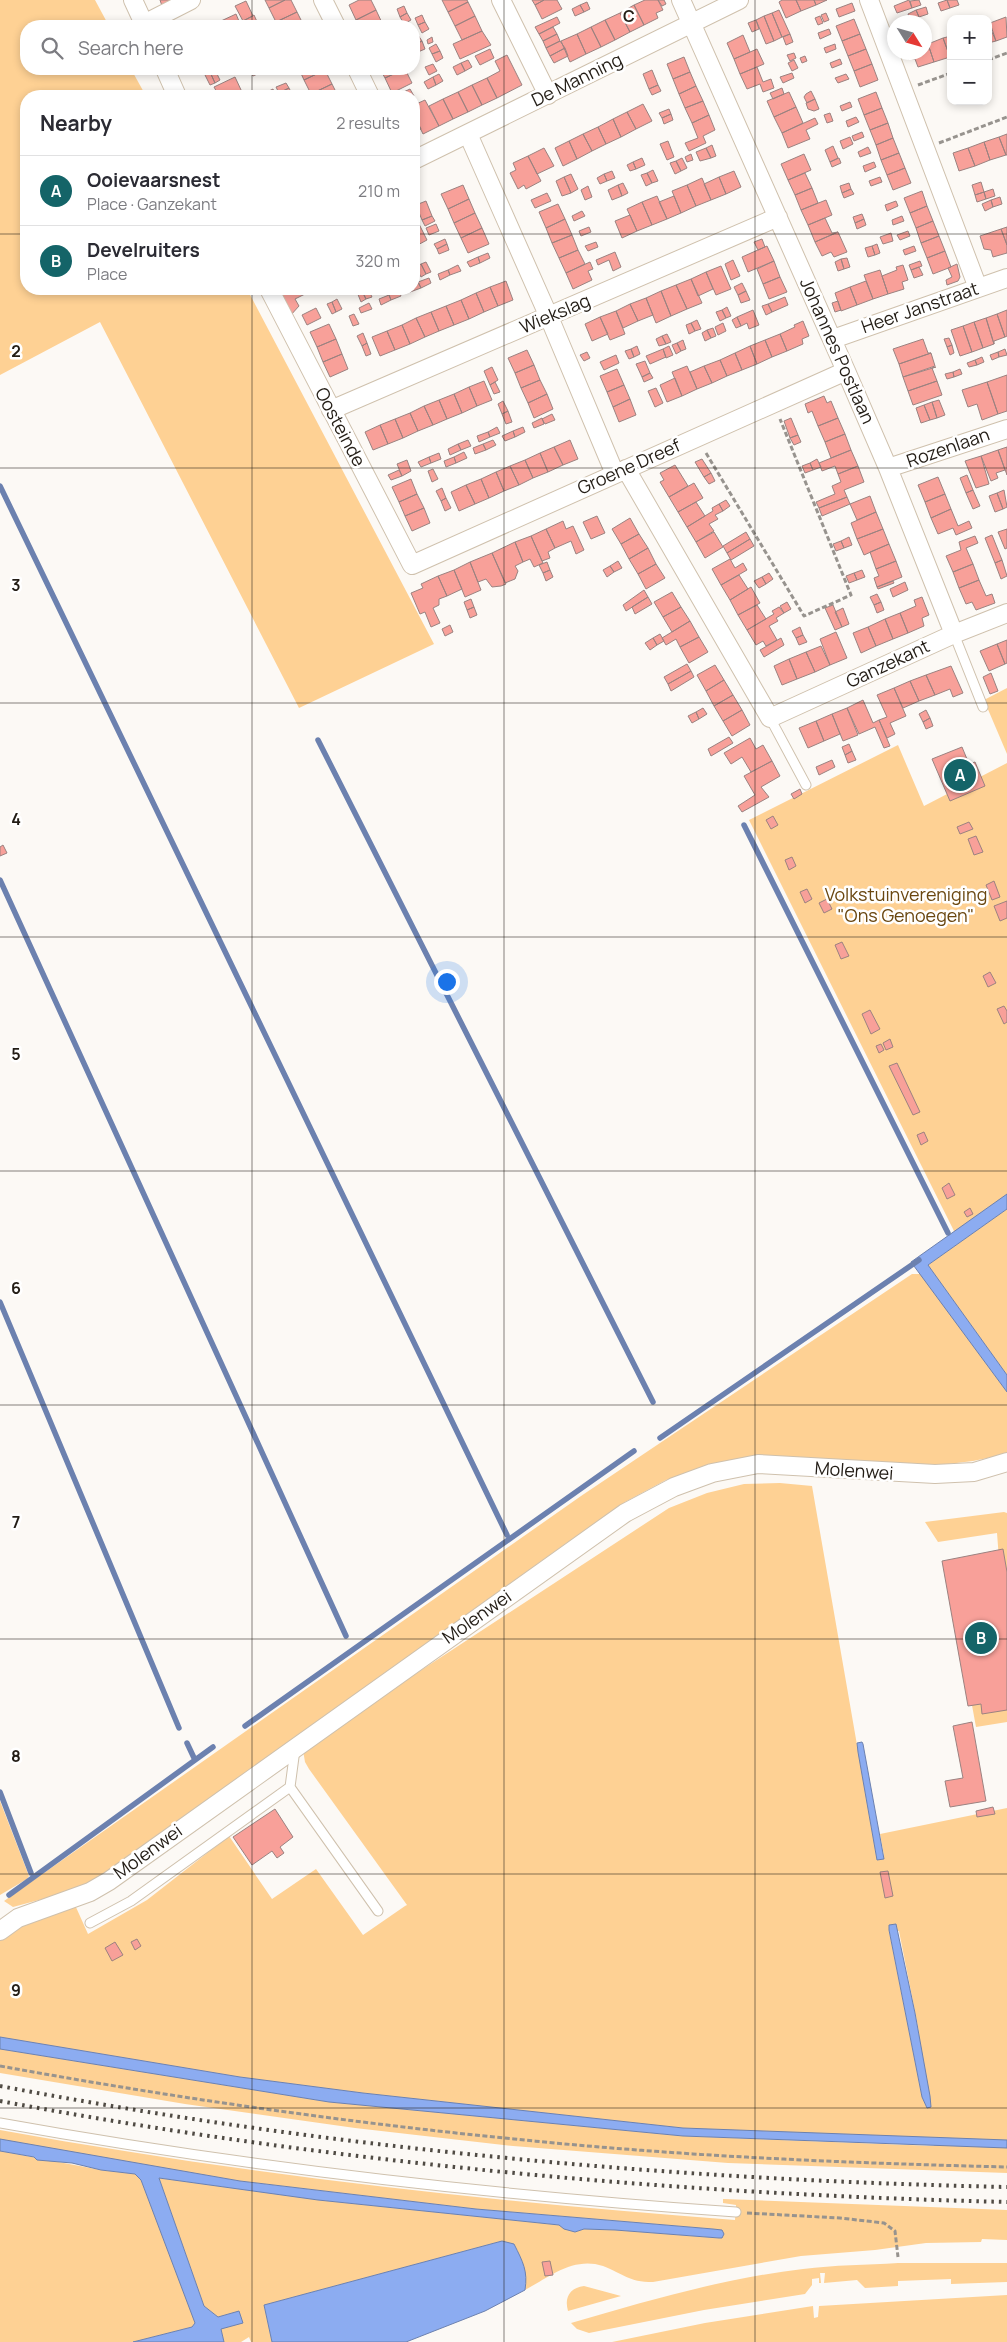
<!DOCTYPE html>
<html lang="en">
<head>
<meta charset="utf-8">
<style>
  body { margin:0; font-family:Manrope,sans-serif; background:#f7f7f7; color:#2b2b33 }
  .controls { position:absolute; right:15px; top:15px; display:grid; overflow:hidden; border-radius:10px; box-shadow:0 2px 8px #0003 }
  .controls button { width:45px; height:45px; display:grid; place-items:center; padding:0; border:0; border-bottom:1px solid #e1e1e2; background:#fff; color:#2b2b33; font:25px sans-serif }
  .compass { position:absolute; left:887px; top:15px; width:45px; height:45px; border-radius:50%; background:#fff; box-shadow:0 2px 8px #0003; rotate:127deg }
  .you { position:absolute; left:446px; top:981px; width:18px; height:18px; margin:-12px; border:4px solid #fff; border-radius:50%; background:#1a73e8; box-shadow:0 0 0 8px #1a73e833 }
  .badge { display:grid; place-items:center; width:32px; height:32px; border-radius:50%; background:#146468; color:#fff; font-size:16px; font-weight:700 }
  .pin { position:absolute; translate:-50% -50%; border:2px solid #fff; box-shadow:0 1px 5px #0006 }
  .list { margin:0; padding:0; list-style:none }
  h2 { display:flex; justify-content:space-between; align-items:center; height:65px; margin:0; padding:0 20px; font-size:21px }
  h2 small { font-size:16px; font-weight:400; color:#7c7c81 }
  .list li { display:grid; grid-template-columns:32px 1fr auto; gap:15px; align-items:center; box-sizing:border-box; height:70px; padding:0 20px; border-top:1px solid #e1e1e2 }
  .list b { display:block; font-size:19px; white-space:nowrap }
  .list p { margin:0; font-size:16px; white-space:nowrap; color:#7c7c81 }
  .list em { font-size:16px; font-style:normal; color:#7c7c81 }
  .icon { flex:none; width:28px; height:28px; fill:none; stroke:currentColor; stroke-width:2; stroke-linecap:round; stroke-linejoin:round }
  .map { position:relative; flex:none; width:1007px; height:2342px; overflow:hidden }
  .search { position:absolute; background:#fff; box-shadow:0 2px 8px #0003; left:20px; top:20px; width:400px; height:55px; display:flex; align-items:center; gap:12px; box-sizing:border-box; padding:0 18px; border-radius:20px; color:#7c7c81; font-size:19px }
  .panel { position:absolute; background:#fff; box-shadow:0 2px 8px #0003; left:20px; top:90px; width:400px; height:205px; border-radius:20px }
  .map>svg:first-child { display:block }
</style>
</head>
<body>
<div class="map">
<svg width="1007" height="2342" viewBox="0 0 1007 2342">
  <rect width="100%" height="100%" fill="#fcf9f5"/>
  <!-- green -->
  <path fill="#fed194" fill-rule="evenodd" d="M 0,0 L 95,0 L 109,26 L 26,26 L 26,69 L 131,69 L 146,96 L 26,96 L 26,289 L 247,289 L 434,644 L 299,708 L 100,322 L 0,375 Z
    M 1007,688 L 1007,754 L 984,700 Z
    M 898,745 L 924,806 L 1007,763 L 1007,1195 L 955,1233 L 749,820 Z
    M 1007,1209 L 1007,1375 L 928,1265 Z
    M 912,1274 L 921,1274 L 1007,1392 L 1007,1454 L 973,1461 L 932,1466 L 721,1463 L 666,1480 L 625,1502 L 565,1544 L 87,1887 L 13,1907 L 4,1901 L 581,1496 Z
    M 780,1483 L 812,1486 L 877,1860 L 884,1856 L 880,1834 L 1007,1808 L 1007,2173 L 728,2163 L 513,2146 L 355,2128 L 185,2104 L 0,2073 L 0,2049 L 329,2102 L 683,2136 L 934,2146 L 933,2139 L 683,2128 L 363,2093 L 240,2077 L 0,2037 L 0,1937 L 11,1929 L 75,1905 L 88,1934 L 147,1900 L 229,1836 L 272,1899 L 316,1869 L 363,1935 L 405,1906 L 407,1905 L 309,1769 L 305,1762 L 303,1750 L 307,1745 L 669,1508 L 707,1493 L 744,1484 ZM 889,1931 L 899,1931 L 918,2027 L 927,2108 L 922,2097 Z
    M 1004,1512 L 1007,1513 L 1007,1722 L 976,1727 L 947,1570 L 999,1559 L 997,1533 L 938,1542 L 925,1522 Z
    M 0,1801 L 29,1876 L 27,1879 L 0,1895 Z
    M 0,2130 C 244,2174 489,2202 735,2220 L 736,2205 L 723,2203 L 723,2199 L 1007,2210 L 1007,2240 L 982,2239 L 981,2242 L 926,2243 L 875,2250 L 801,2256 L 653,2282 C 628,2282 624,2274 603,2266 C 574,2256 549,2277 525,2290 C 528,2272 522,2261 514,2244 L 502,2241 L 264,2305 L 272,2342 L 251,2342 L 249,2337 L 241,2342 L 224,2342 L 221,2329 L 240,2311 L 218,2317 L 204,2306 L 159,2178 L 318,2200 L 559,2225 L 575,2232 L 584,2229 L 615,2230 L 719,2238 L 713,2229 L 476,2209 L 240,2181 L 3,2141 L 0,2139 Z
    M 0,2151 L 101,2170 L 135,2174 L 141,2180 L 193,2316 L 195,2323 L 192,2327 L 133,2342 L 0,2342 Z
    M 898,2263 L 1007,2263 L 1007,2282 L 951,2284 L 951,2279 L 898,2281 L 898,2286 L 865,2288 L 857,2280 L 824,2283 L 825,2273 L 820,2273 L 821,2283 L 819,2283 L 819,2278 L 812,2279 L 812,2285 L 805,2294 L 704,2310 L 589,2333 L 577,2329 L 571,2323 C 647,2301 724,2278 803,2269 C 834,2265 867,2265 898,2263 Z
    M 584,2286 L 621,2296 L 568,2311 C 564,2297 570,2288 584,2286 Z
    M 1007,2295 L 1007,2342 L 612,2342 L 705,2323 L 813,2306 L 814,2318 L 818,2317 L 819,2306 Z"/>
  <!-- water -->
  <path fill="#8cacf1" stroke="#6c81af" d="M 1007,1194 L 1007,1209 L 928,1265 L 1007,1375 L 1007,1392 L 911,1262 Z
    M 862,1742 L 863,1744 L 884,1859 L 877,1860 L 858,1752 L 857,1743 Z
    M 896,1924 L 915,2013 L 930,2096 L 931,2107 L 927,2108 L 922,2097 L 889,1930 L 889,1925 Z
    M 0,2037 L 240,2077 L 363,2093 L 683,2128 L 1007,2140 L 1007,2148 L 683,2136 L 329,2102 L 0,2049 Z
    M 0,2139 L 240,2181 L 476,2209 L 713,2229 L 722,2230 L 724,2234 L 722,2238 L 719,2238 L 615,2230 L 584,2229 L 575,2232 L 564,2229 L 559,2225 L 318,2200 L 159,2178 L 204,2306 L 218,2317 L 239,2311 L 243,2323 L 221,2329 L 224,2342 L 133,2342 L 192,2327 L 195,2323 L 141,2180 L 135,2174 L 101,2170 L 72,2163 L 37,2160 L 34,2157 L 0,2151 Z
    M 502,2241 L 514,2244 C 523,2262 528,2271 525,2290 L 485,2311 L 406,2342 L 272,2342 L 264,2305 Z"/>
  <g fill="none" stroke-linecap="round" stroke-linejoin="round">
    <!-- stream -->
    <path stroke="#6c81af" stroke-width="5.5" d="M 0,486 L 507,1535
      M 318,740 L 653,1402
      M 744,825 L 948,1233
      M 0,880 L 346,1636
      M 0,1302 L 179,1728
      M 660,1438 L 919,1260
      M 245,1726 L 634,1451
      M 187,1743 L 195,1760
      M 0,1792 L 31,1873
      M 9,1895 L 213,1747"/>
  </g>
  <!-- building -->
  <path fill="#f8a099" stroke="#9b8280" d="M 160,0 L 169,0 L 170,2 L 162,6 Z
    M 265,0 L 285,0 L 269,8 Z
    M 285,0 L 291,0 L 297,12 L 276,22 L 269,8 Z
    M 359,0 L 371,0 L 376,10 L 356,20 L 349,5 Z
    M 442,0 L 467,0 L 468,2 L 448,12 Z
    M 532,0 L 544,0 L 535,5 Z
    M 544,0 L 557,0 L 562,9 L 542,19 L 535,5 Z
    M 645,0 L 658,0 L 663,10 L 656,13 L 658,18 L 644,25 L 634,5 Z
    M 658,0 L 664,0 L 666,4 L 662,6 Z
    M 782,0 L 796,0 L 801,11 L 786,18 L 779,2 Z
    M 796,0 L 814,0 L 816,5 L 801,11 Z
    M 814,0 L 827,0 L 816,5 Z
    M 909,0 L 912,8 L 897,13 L 894,6 Z
    M 919,0 L 921,5 L 912,8 L 910,1 Z
    M 947,0 L 957,0 L 959,5 L 950,8 Z
    M 947,0 L 950,8 L 941,11 L 938,3 Z
    M 246,1 L 253,16 L 243,21 L 235,6 Z
    M 468,2 L 475,16 L 455,26 L 448,12 Z
    M 587,2 L 590,9 L 584,12 L 580,5 Z
    M 852,3 L 855,11 L 839,17 L 836,9 Z
    M 580,5 L 584,12 L 575,16 L 572,9 Z
    M 634,5 L 644,25 L 630,32 L 620,13 Z
    M 404,6 L 407,13 L 400,17 L 397,9 Z
    M 926,7 L 928,14 L 919,17 L 916,10 Z
    M 376,10 L 383,25 L 359,26 L 356,20 Z
    M 779,10 L 790,34 L 782,37 L 772,13 Z
    M 916,10 L 919,17 L 910,20 L 908,14 Z
    M 297,12 L 304,26 L 278,26 L 276,22 Z
    M 407,13 L 411,20 L 404,24 L 400,17 Z
    M 620,13 L 630,32 L 615,40 L 605,20 Z
    M 772,13 L 782,37 L 774,41 L 764,16 Z
    M 826,13 L 829,20 L 824,22 L 821,15 Z
    M 236,14 L 241,26 L 223,26 L 221,21 Z
    M 254,15 L 259,26 L 246,26 L 243,21 Z
    M 422,15 L 425,22 L 418,25 L 415,18 Z
    M 475,16 L 482,31 L 462,40 L 455,26 Z
    M 764,16 L 774,41 L 766,44 L 756,20 Z
    M 820,16 L 823,23 L 818,25 L 815,18 Z
    M 557,17 L 560,23 L 539,34 L 535,27 Z
    M 1006,17 L 1007,37 L 996,41 L 990,23 Z
    M 854,19 L 860,34 L 842,41 L 836,26 Z
    M 605,20 L 615,40 L 601,47 L 591,27 Z
    M 756,20 L 759,29 L 752,32 L 748,23 Z
    M 221,21 L 223,26 L 211,26 Z
    M 425,22 L 429,29 L 422,33 L 418,25 Z
    M 988,23 L 996,41 L 988,43 Z
    M 553,27 L 557,34 L 543,41 L 539,34 Z
    M 591,27 L 601,47 L 586,54 L 577,34 Z
    M 829,29 L 831,34 L 820,39 L 818,33 Z
    M 482,31 L 491,45 L 460,59 L 453,44 Z
    M 557,34 L 560,41 L 546,48 L 543,41 Z
    M 577,34 L 586,54 L 570,62 L 561,41 Z
    M 790,34 L 793,42 L 786,45 L 783,37 Z
    M 860,34 L 866,49 L 848,56 L 842,41 Z
    M 418,35 L 422,41 L 414,45 L 414,37 Z
    M 743,35 L 750,52 L 734,59 L 727,43 Z
    M 951,36 L 951,56 L 950,57 L 943,38 Z
    M 432,37 L 433,42 L 428,44 L 427,40 Z
    M 943,38 L 950,57 L 934,62 L 928,44 Z
    M 422,41 L 425,49 L 418,52 L 414,45 Z
    M 560,41 L 565,48 L 550,56 L 546,48 Z
    M 436,44 L 440,51 L 432,54 L 429,48 Z
    M 835,44 L 836,49 L 826,53 L 824,48 Z
    M 928,44 L 934,62 L 918,67 L 915,59 L 908,59 L 906,52 L 924,52 L 924,45 Z
    M 565,48 L 568,56 L 554,63 L 550,56 Z
    M 490,49 L 494,58 L 480,65 L 475,56 Z
    M 757,49 L 764,64 L 740,74 L 734,59 Z
    M 866,49 L 872,64 L 854,71 L 848,56 Z
    M 440,51 L 443,58 L 436,62 L 432,54 Z
    M 794,53 L 796,58 L 790,61 L 787,55 Z
    M 507,55 L 522,85 L 497,98 L 487,78 L 500,71 L 495,61 Z
    M 805,56 L 807,61 L 802,63 L 800,58 Z
    M 684,57 L 690,72 L 673,79 L 667,64 Z
    M 840,59 L 842,64 L 832,68 L 830,63 Z
    M 468,60 L 472,67 L 465,71 L 461,63 Z
    M 794,60 L 798,68 L 792,71 L 788,63 Z
    M 461,63 L 465,71 L 457,75 L 453,67 Z
    M 433,64 L 437,71 L 429,75 L 425,67 Z
    M 872,64 L 878,80 L 860,87 L 854,71 Z
    M 757,67 L 763,82 L 771,79 L 774,88 L 763,92 L 760,84 L 747,89 L 740,74 Z
    M 252,69 L 263,69 L 264,71 L 253,76 L 250,70 Z
    M 299,69 L 325,69 L 325,70 L 304,80 Z
    M 380,69 L 404,69 L 385,78 Z
    M 405,69 L 412,83 L 392,93 L 385,78 Z
    M 215,70 L 220,80 L 215,83 L 210,72 Z
    M 325,70 L 332,84 L 311,94 L 304,80 Z
    M 652,70 L 658,85 L 649,89 L 643,74 Z
    M 210,72 L 215,83 L 210,85 L 205,75 Z
    M 690,72 L 696,86 L 679,94 L 673,79 Z
    M 792,73 L 794,78 L 783,83 L 780,77 Z
    M 439,74 L 443,81 L 436,85 L 433,77 Z
    M 846,74 L 849,79 L 838,83 L 835,78 Z
    M 235,77 L 242,92 L 233,96 L 219,96 L 214,87 Z
    M 433,77 L 436,85 L 428,89 L 424,82 Z
    M 487,78 L 497,98 L 482,105 L 472,85 Z
    M 286,83 L 289,88 L 279,93 L 276,87 Z
    M 332,84 L 338,96 L 312,96 L 311,94 Z
    M 472,85 L 482,105 L 468,112 L 458,92 Z
    M 658,85 L 661,91 L 652,95 L 649,89 Z
    M 696,86 L 703,101 L 685,108 L 679,94 Z
    M 289,88 L 293,96 L 280,96 L 279,93 Z
    M 782,88 L 784,94 L 773,99 L 770,93 Z
    M 273,89 L 275,95 L 262,96 L 261,95 Z
    M 410,89 L 414,96 L 395,96 Z
    M 811,91 L 815,99 L 807,103 L 804,97 L 806,94 Z
    M 242,92 L 245,96 L 233,96 Z
    M 458,92 L 468,112 L 453,119 L 443,99 Z
    M 789,92 L 796,107 L 774,117 L 767,101 Z
    M 876,92 L 882,108 L 864,115 L 858,99 Z
    M 443,99 L 453,119 L 439,126 L 429,106 Z
    M 815,99 L 819,109 L 814,111 L 808,109 L 806,103 Z
    M 425,100 L 439,126 L 423,134 L 414,115 L 414,105 Z
    M 703,101 L 709,115 L 692,123 L 685,108 Z
    M 850,102 L 852,107 L 842,111 L 840,106 Z
    M 643,104 L 652,121 L 636,129 L 627,112 Z
    M 796,107 L 803,123 L 782,133 L 774,117 Z
    M 882,108 L 888,123 L 870,130 L 864,115 Z
    M 669,109 L 671,114 L 662,118 L 659,113 Z
    M 627,112 L 636,129 L 621,137 L 613,119 Z
    M 830,113 L 833,121 L 827,123 L 824,115 Z
    M 671,114 L 673,120 L 664,124 L 662,118 Z
    M 709,115 L 715,130 L 703,136 L 706,143 L 689,151 L 685,143 L 698,138 L 692,123 Z
    M 856,117 L 859,122 L 848,127 L 846,121 Z
    M 815,118 L 818,124 L 806,130 L 810,139 L 788,148 L 782,133 Z
    M 613,119 L 621,137 L 606,144 L 598,127 Z
    M 417,121 L 421,129 L 414,132 L 414,123 Z
    M 888,123 L 893,138 L 876,145 L 870,130 Z
    M 598,127 L 606,144 L 592,151 L 583,134 Z
    M 862,132 L 864,137 L 854,141 L 852,136 Z
    M 583,134 L 592,151 L 577,159 L 569,141 Z
    M 1007,134 L 1007,155 L 1006,155 L 999,137 Z
    M 850,137 L 853,144 L 843,149 L 840,141 Z
    M 999,137 L 1006,155 L 990,160 L 984,142 Z
    M 893,138 L 899,153 L 881,160 L 876,145 Z
    M 569,141 L 577,159 L 563,166 L 555,148 Z
    M 668,141 L 674,157 L 667,160 L 660,144 Z
    M 984,142 L 990,160 L 975,166 L 968,148 Z
    M 712,145 L 716,156 L 711,158 L 706,148 Z
    M 833,146 L 838,158 L 830,162 L 825,150 Z
    M 868,147 L 871,153 L 860,157 L 858,152 Z
    M 544,148 L 554,166 L 537,174 L 528,156 Z
    M 706,148 L 711,158 L 700,161 L 696,152 Z
    M 968,148 L 975,166 L 959,171 L 953,153 Z
    M 899,153 L 905,168 L 887,175 L 881,160 Z
    M 691,154 L 693,160 L 687,162 L 685,157 Z
    M 804,154 L 811,170 L 788,180 L 781,164 Z
    M 528,156 L 541,181 L 526,189 L 524,185 L 518,189 L 510,173 L 516,170 L 513,163 Z
    M 642,158 L 645,165 L 636,169 L 633,162 Z
    M 682,158 L 687,168 L 681,171 L 676,161 Z
    M 839,158 L 841,163 L 832,167 L 830,162 Z
    M 676,161 L 681,171 L 675,174 L 670,163 Z
    M 633,162 L 636,169 L 630,171 L 627,165 Z
    M 874,162 L 876,167 L 865,172 L 863,166 Z
    M 905,168 L 911,183 L 893,190 L 887,175 Z
    M 653,170 L 658,181 L 652,183 L 647,173 Z
    M 612,171 L 615,178 L 607,181 L 604,174 Z
    M 734,171 L 741,187 L 726,194 L 719,177 Z
    M 647,173 L 652,183 L 646,186 L 641,175 Z
    M 805,173 L 812,188 L 795,195 L 788,180 Z
    M 571,174 L 578,189 L 571,193 L 564,177 Z
    M 604,174 L 607,181 L 600,184 L 597,178 Z
    M 564,177 L 571,193 L 562,196 L 556,181 Z
    M 719,177 L 726,194 L 711,200 L 704,184 Z
    M 880,177 L 882,182 L 871,186 L 869,181 Z
    M 702,178 L 711,200 L 696,206 L 687,185 Z
    M 981,182 L 984,192 L 975,195 L 972,185 Z
    M 623,183 L 628,193 L 622,196 L 618,185 Z
    M 849,183 L 851,189 L 842,193 L 840,186 Z
    M 463,185 L 469,199 L 448,209 L 441,194 Z
    M 618,185 L 622,196 L 612,200 L 608,190 Z
    M 687,185 L 696,206 L 681,213 L 672,191 Z
    M 588,186 L 592,197 L 585,200 L 581,190 Z
    M 812,188 L 818,203 L 801,210 L 795,195 Z
    M 851,189 L 854,194 L 844,198 L 842,193 Z
    M 993,189 L 995,196 L 986,199 L 984,192 Z
    M 922,191 L 927,206 L 910,213 L 904,198 Z
    M 984,192 L 986,199 L 977,202 L 975,195 Z
    M 547,193 L 551,201 L 535,208 L 531,200 Z
    M 657,196 L 667,219 L 652,225 L 642,202 Z
    M 674,196 L 681,213 L 667,219 L 659,202 Z
    M 1000,197 L 1002,204 L 993,207 L 991,200 Z
    M 469,199 L 475,213 L 454,223 L 448,209 Z
    M 826,200 L 832,215 L 808,225 L 801,210 Z
    M 991,200 L 993,207 L 985,211 L 982,204 Z
    M 426,201 L 432,216 L 422,220 L 416,205 Z
    M 896,201 L 898,206 L 887,211 L 885,205 Z
    M 642,202 L 652,225 L 637,231 L 627,209 Z
    M 558,204 L 565,219 L 546,228 L 539,212 Z
    M 927,206 L 933,221 L 916,228 L 910,213 Z
    M 582,211 L 585,216 L 574,221 L 572,216 Z
    M 475,213 L 482,228 L 461,238 L 454,223 Z
    M 414,214 L 427,240 L 414,247 Z
    M 862,214 L 864,219 L 855,223 L 853,217 Z
    M 630,215 L 637,231 L 622,238 L 615,221 Z
    M 432,216 L 435,221 L 425,226 L 422,220 Z
    M 902,216 L 904,221 L 893,225 L 892,220 Z
    M 825,218 L 832,233 L 838,232 L 815,242 L 808,225 Z
    M 565,219 L 572,235 L 552,243 L 546,228 Z
    M 864,219 L 866,225 L 857,229 L 855,223 Z
    M 933,221 L 939,236 L 921,243 L 916,228 Z
    M 436,224 L 439,231 L 429,235 L 426,228 Z
    M 589,227 L 591,232 L 581,236 L 579,231 Z
    M 1007,227 L 1007,245 L 1001,229 Z
    M 482,228 L 489,244 L 468,253 L 461,238 Z
    M 1001,229 L 1007,245 L 1007,253 L 993,257 L 991,250 L 984,249 L 980,236 Z
    M 908,231 L 910,236 L 900,240 L 897,235 Z
    M 838,232 L 847,252 L 834,257 L 831,252 L 822,256 L 815,242 Z
    M 891,233 L 893,241 L 883,244 L 880,237 Z
    M 572,235 L 578,250 L 559,258 L 552,243 Z
    M 939,236 L 945,251 L 927,258 L 921,243 Z
    M 445,239 L 447,244 L 437,249 L 434,244 Z
    M 762,239 L 765,247 L 758,250 L 754,242 Z
    M 596,242 L 598,247 L 588,251 L 585,246 Z
    M 447,244 L 449,250 L 439,254 L 437,249 Z
    M 877,244 L 880,253 L 875,255 L 872,246 Z
    M 767,246 L 774,261 L 748,272 L 742,257 Z
    M 872,246 L 875,255 L 868,257 L 865,248 Z
    M 914,246 L 916,251 L 905,255 L 903,250 Z
    M 578,250 L 585,264 L 566,273 L 559,258 Z
    M 945,251 L 951,267 L 933,274 L 927,258 Z
    M 615,252 L 621,267 L 613,271 L 609,260 L 598,265 L 596,260 Z
    M 488,253 L 490,258 L 480,263 L 478,257 Z
    M 478,257 L 480,263 L 470,267 L 467,262 Z
    M 847,258 L 850,267 L 844,269 L 841,259 Z
    M 841,259 L 844,269 L 838,271 L 835,262 Z
    M 733,260 L 740,276 L 731,280 L 725,264 Z
    M 774,261 L 780,277 L 763,284 L 757,269 Z
    M 920,261 L 922,266 L 911,270 L 909,265 Z
    M 426,262 L 431,272 L 426,274 L 421,264 Z
    M 590,262 L 593,269 L 588,271 L 592,280 L 573,289 L 566,273 Z
    M 421,264 L 426,274 L 421,277 L 416,267 Z
    M 957,264 L 960,277 L 958,281 L 947,285 L 946,280 L 952,277 L 948,268 Z
    M 458,265 L 461,271 L 450,275 L 448,270 Z
    M 903,265 L 908,280 L 902,282 L 904,289 L 888,294 L 882,276 L 897,270 L 896,267 Z
    M 721,266 L 731,289 L 716,295 L 706,272 Z
    M 919,267 L 923,275 L 914,278 L 911,270 Z
    M 448,270 L 450,275 L 440,280 L 438,274 Z
    M 880,270 L 888,294 L 873,299 L 864,275 Z
    M 706,272 L 713,289 L 698,296 L 691,279 Z
    M 780,277 L 787,292 L 769,299 L 763,284 Z
    M 429,278 L 431,283 L 421,288 L 418,282 Z
    M 691,279 L 702,303 L 687,309 L 676,285 Z
    M 506,281 L 513,300 L 498,306 L 490,287 Z
    M 866,281 L 873,299 L 857,305 L 850,287 Z
    M 418,282 L 421,288 L 410,292 L 409,289 L 414,289 L 414,284 Z
    M 742,283 L 746,291 L 738,295 L 734,287 Z
    M 676,285 L 687,309 L 671,316 L 661,291 Z
    M 490,287 L 498,306 L 484,312 L 476,293 Z
    M 850,287 L 857,305 L 841,311 L 835,293 Z
    M 289,289 L 307,289 L 309,292 L 295,299 L 299,306 L 290,316 L 280,295 Z
    M 361,289 L 368,289 L 372,297 L 366,299 Z
    M 361,289 L 366,299 L 361,302 L 357,292 Z
    M 399,291 L 401,296 L 391,300 L 389,295 Z
    M 661,291 L 671,316 L 656,323 L 646,298 Z
    M 746,291 L 750,300 L 741,303 L 738,295 Z
    M 476,293 L 484,312 L 469,319 L 461,300 Z
    M 389,295 L 391,300 L 381,305 L 379,299 Z
    M 785,297 L 788,305 L 772,312 L 768,304 Z
    M 646,298 L 653,315 L 638,321 L 630,304 Z
    M 337,299 L 342,309 L 336,312 L 332,302 Z
    M 461,300 L 469,319 L 454,325 L 446,306 Z
    M 838,301 L 841,310 L 835,312 L 832,303 Z
    M 332,302 L 336,312 L 332,314 L 327,304 Z
    M 369,303 L 372,309 L 361,313 L 359,308 Z
    M 630,304 L 638,321 L 623,328 L 616,311 Z
    M 768,304 L 772,312 L 766,315 L 762,306 Z
    M 446,306 L 454,325 L 439,331 L 431,312 Z
    M 727,307 L 731,316 L 726,318 L 722,310 Z
    M 316,308 L 321,318 L 307,325 L 302,315 Z
    M 722,310 L 726,318 L 720,321 L 716,312 Z
    M 753,310 L 759,325 L 749,329 L 747,323 L 741,326 L 737,317 Z
    M 1007,310 L 1007,336 L 1005,337 L 997,314 Z
    M 616,311 L 625,334 L 610,340 L 600,317 Z
    M 431,312 L 439,331 L 425,337 L 416,318 Z
    M 354,314 L 359,324 L 353,326 L 349,316 Z
    M 997,314 L 1005,337 L 994,341 L 994,344 L 986,318 Z
    M 600,317 L 608,334 L 592,341 L 585,324 Z
    M 737,317 L 741,326 L 736,328 L 732,320 Z
    M 416,318 L 425,337 L 410,344 L 402,325 Z
    M 986,318 L 994,344 L 983,348 L 974,322 Z
    M 697,320 L 701,329 L 695,331 L 691,323 Z
    M 803,321 L 809,336 L 802,339 L 803,344 L 787,351 L 780,334 L 795,327 L 794,325 Z
    M 974,322 L 983,348 L 972,352 L 963,326 Z
    M 691,323 L 695,331 L 689,334 L 686,325 Z
    M 723,323 L 726,331 L 718,335 L 715,327 Z
    M 329,324 L 336,339 L 317,347 L 310,332 Z
    M 402,325 L 410,344 L 395,350 L 387,331 Z
    M 963,326 L 972,352 L 960,356 L 951,330 Z
    M 713,328 L 716,336 L 711,338 L 707,330 Z
    M 707,330 L 711,338 L 705,341 L 702,333 Z
    M 387,331 L 395,350 L 380,356 L 372,337 Z
    M 363,333 L 367,343 L 362,346 L 357,336 Z
    M 667,334 L 671,342 L 666,344 L 662,336 Z
    M 780,334 L 787,351 L 772,357 L 765,340 Z
    M 662,336 L 666,344 L 659,346 L 656,339 Z
    M 949,338 L 952,345 L 947,347 L 944,339 Z
    M 336,339 L 342,354 L 323,362 L 317,347 Z
    M 923,339 L 928,353 L 931,353 L 899,364 L 893,349 Z
    M 683,340 L 686,349 L 681,351 L 677,343 Z
    M 765,340 L 772,357 L 757,364 L 750,346 Z
    M 367,343 L 371,354 L 366,356 L 362,346 Z
    M 677,343 L 681,351 L 676,354 L 672,345 Z
    M 952,345 L 954,353 L 950,355 L 947,347 Z
    M 637,346 L 640,354 L 634,357 L 631,349 Z
    M 669,346 L 673,355 L 666,358 L 663,349 Z
    M 750,346 L 757,364 L 742,370 L 735,353 Z
    M 631,349 L 634,357 L 629,359 L 625,351 Z
    M 663,349 L 666,357 L 650,364 L 646,356 Z
    M 1005,349 L 1007,355 L 999,357 L 998,352 Z
    M 527,350 L 534,365 L 515,373 L 508,358 Z
    M 587,352 L 590,358 L 584,361 L 580,355 Z
    M 998,352 L 999,357 L 992,360 L 990,355 Z
    M 735,353 L 742,370 L 727,376 L 720,360 Z
    M 931,353 L 935,366 L 903,377 L 899,364 Z
    M 342,354 L 348,369 L 330,377 L 323,362 Z
    M 616,355 L 619,363 L 604,370 L 600,362 Z
    M 982,357 L 984,362 L 977,365 L 975,360 Z
    M 720,360 L 727,376 L 712,383 L 704,366 Z
    M 975,360 L 977,365 L 969,367 L 967,363 Z
    M 645,361 L 650,373 L 642,377 L 636,364 Z
    M 534,365 L 540,380 L 521,388 L 515,373 Z
    M 687,366 L 697,389 L 682,396 L 672,372 Z
    M 704,366 L 712,383 L 697,389 L 690,372 Z
    M 492,367 L 498,380 L 490,385 L 484,371 Z
    M 936,367 L 932,368 L 937,381 L 908,391 L 903,377 Z
    M 617,369 L 624,385 L 607,392 L 600,376 Z
    M 960,369 L 962,374 L 954,377 L 953,372 Z
    M 953,372 L 954,377 L 947,379 L 945,374 Z
    M 650,373 L 653,378 L 644,382 L 642,377 Z
    M 1007,375 L 1007,411 L 998,414 L 987,382 Z
    M 675,378 L 682,396 L 667,402 L 660,385 Z
    M 540,380 L 547,394 L 528,403 L 521,388 Z
    M 484,381 L 492,400 L 477,406 L 469,387 Z
    M 937,381 L 942,395 L 913,405 L 908,391 Z
    M 495,382 L 500,392 L 494,394 L 490,385 Z
    M 987,382 L 998,414 L 982,420 L 977,404 L 968,407 L 962,390 Z
    M 624,385 L 630,399 L 613,407 L 607,392 Z
    M 469,387 L 477,406 L 462,413 L 454,394 Z
    M 656,388 L 663,403 L 655,407 L 648,391 Z
    M 454,394 L 462,413 L 447,419 L 439,400 Z
    M 547,394 L 553,409 L 534,418 L 528,403 Z
    M 824,396 L 827,403 L 831,401 L 838,418 L 818,426 L 812,411 L 808,413 L 805,404 Z
    M 630,399 L 636,415 L 619,422 L 613,407 Z
    M 439,400 L 447,419 L 433,425 L 424,406 Z
    M 939,400 L 945,415 L 937,418 L 932,402 Z
    M 503,401 L 508,411 L 502,414 L 498,404 Z
    M 932,402 L 937,418 L 930,420 L 924,405 Z
    M 924,405 L 930,420 L 921,423 L 916,408 Z
    M 424,406 L 433,425 L 418,431 L 410,413 Z
    M 508,411 L 512,422 L 506,424 L 502,414 Z
    M 410,413 L 418,431 L 403,438 L 395,419 Z
    M 552,414 L 555,420 L 545,424 L 542,419 Z
    M 542,418 L 544,424 L 534,428 L 532,423 Z
    M 791,418 L 798,435 L 790,438 L 784,421 Z
    M 838,418 L 845,434 L 825,442 L 818,426 Z
    M 395,419 L 403,438 L 388,444 L 380,425 Z
    M 380,425 L 388,444 L 373,450 L 365,432 Z
    M 497,427 L 500,433 L 490,437 L 488,432 Z
    M 523,427 L 525,432 L 515,437 L 513,431 Z
    M 513,431 L 515,437 L 505,441 L 502,436 Z
    M 488,432 L 490,437 L 479,442 L 477,436 Z
    M 845,434 L 851,450 L 831,458 L 825,442 Z
    M 798,435 L 801,442 L 794,445 L 790,438 Z
    M 468,440 L 471,446 L 461,450 L 458,444 Z
    M 493,440 L 496,445 L 486,450 L 483,444 Z
    M 570,440 L 578,459 L 563,465 L 554,447 Z
    M 458,444 L 461,450 L 450,455 L 448,449 Z
    M 483,444 L 486,450 L 475,454 L 473,448 Z
    M 554,447 L 563,465 L 548,472 L 540,453 Z
    M 1007,447 L 1007,475 L 998,450 Z
    M 851,450 L 858,466 L 838,474 L 835,466 L 822,471 L 819,463 Z
    M 998,450 L 1005,470 L 996,473 L 998,478 L 991,481 L 981,456 Z
    M 464,452 L 467,458 L 456,463 L 454,457 Z
    M 439,453 L 441,459 L 431,463 L 429,457 Z
    M 540,453 L 548,472 L 533,478 L 525,460 Z
    M 981,456 L 989,484 L 976,488 L 965,461 Z
    M 429,457 L 431,463 L 421,467 L 418,462 Z
    M 454,457 L 456,463 L 446,467 L 444,461 Z
    M 702,459 L 711,473 L 704,477 L 695,462 Z
    M 817,459 L 821,467 L 813,470 L 810,463 Z
    M 407,460 L 411,471 L 402,476 L 397,464 Z
    M 525,460 L 533,478 L 519,485 L 510,466 Z
    M 810,463 L 813,470 L 805,473 L 802,466 Z
    M 675,465 L 688,486 L 669,497 L 660,482 L 664,480 L 660,473 Z
    M 510,466 L 519,485 L 504,491 L 496,472 Z
    M 858,466 L 864,482 L 844,490 L 847,497 L 819,508 L 816,502 L 835,494 L 832,486 L 841,482 L 838,474 Z
    M 433,469 L 438,479 L 432,482 L 428,471 Z
    M 399,470 L 402,476 L 391,480 L 388,475 Z
    M 496,472 L 504,491 L 489,498 L 481,479 Z
    M 711,473 L 715,481 L 709,484 L 704,477 Z
    M 967,475 L 973,490 L 966,493 L 960,478 Z
    M 938,477 L 945,494 L 925,502 L 918,485 Z
    M 411,479 L 417,494 L 399,502 L 392,487 Z
    M 481,479 L 489,498 L 475,504 L 466,485 Z
    M 694,483 L 703,498 L 678,512 L 669,497 Z
    M 466,485 L 475,504 L 459,511 L 451,492 Z
    M 442,488 L 446,498 L 441,501 L 436,491 Z
    M 973,490 L 980,506 L 973,509 L 966,493 Z
    M 1004,490 L 1007,507 L 1003,509 L 997,493 Z
    M 997,493 L 1003,509 L 995,512 L 989,496 Z
    M 417,494 L 424,508 L 405,516 L 399,502 Z
    M 945,494 L 951,509 L 931,518 L 925,502 Z
    M 870,496 L 876,512 L 857,520 L 850,504 L 822,516 L 819,508 L 847,497 L 850,504 Z
    M 446,498 L 451,508 L 445,511 L 441,501 Z
    M 726,500 L 730,506 L 723,511 L 719,504 Z
    M 696,502 L 705,516 L 687,527 L 678,512 Z
    M 719,504 L 723,511 L 715,515 L 718,519 L 709,524 L 714,531 L 696,542 L 687,527 L 713,511 L 712,508 Z
    M 424,508 L 430,523 L 412,531 L 405,516 Z
    M 951,509 L 958,526 L 969,521 L 972,528 L 956,535 L 953,528 L 938,534 L 931,518 Z
    M 876,512 L 883,529 L 857,539 L 851,523 Z
    M 597,516 L 605,533 L 591,539 L 583,522 Z
    M 630,518 L 639,534 L 621,544 L 612,529 Z
    M 563,521 L 566,529 L 573,526 L 584,550 L 576,554 L 571,541 L 555,548 L 546,529 Z
    M 546,529 L 555,548 L 548,552 L 550,558 L 542,561 L 531,536 Z
    M 883,529 L 889,544 L 864,555 L 857,539 Z
    M 1007,529 L 1007,548 L 1005,549 L 998,532 Z
    M 714,532 L 723,547 L 705,558 L 696,542 Z
    M 746,532 L 750,539 L 727,553 L 723,546 Z
    M 639,534 L 648,548 L 629,559 L 621,544 Z
    M 992,535 L 1002,560 L 995,563 L 985,538 Z
    M 531,536 L 543,563 L 534,567 L 530,559 L 523,562 L 515,542 Z
    M 975,536 L 978,543 L 966,548 L 973,564 L 953,572 L 946,556 L 961,550 L 959,542 Z
    M 849,537 L 852,545 L 844,548 L 841,541 Z
    M 750,539 L 754,546 L 731,560 L 727,553 Z
    M 841,541 L 844,548 L 836,551 L 833,544 Z
    M 515,542 L 523,562 L 515,566 L 518,571 L 515,579 L 505,583 L 492,553 Z
    M 889,544 L 896,561 L 876,569 L 870,552 Z
    M 648,548 L 656,564 L 638,574 L 629,559 Z
    M 492,553 L 506,584 L 501,586 L 492,587 L 486,579 L 478,582 L 470,562 Z
    M 730,559 L 735,568 L 743,563 L 747,570 L 721,585 L 712,569 Z
    M 1002,560 L 1007,576 L 1001,579 L 995,563 Z
    M 618,561 L 622,568 L 614,572 L 610,566 Z
    M 896,561 L 902,577 L 877,587 L 874,578 L 879,576 L 876,569 Z
    M 470,562 L 481,590 L 465,597 L 454,570 Z
    M 547,562 L 550,570 L 543,573 L 539,565 Z
    M 656,564 L 665,578 L 646,589 L 638,574 Z
    M 973,564 L 979,580 L 959,588 L 953,572 Z
    M 610,566 L 614,572 L 607,577 L 603,570 Z
    M 454,570 L 462,589 L 447,596 L 438,576 Z
    M 550,570 L 553,577 L 546,581 L 543,573 Z
    M 862,570 L 865,577 L 857,580 L 854,573 Z
    M 769,573 L 773,579 L 766,584 L 762,577 Z
    M 854,573 L 857,580 L 849,583 L 846,576 Z
    M 739,575 L 748,589 L 730,600 L 721,585 Z
    M 438,576 L 447,596 L 439,599 L 439,605 L 433,608 L 440,623 L 431,627 L 425,612 L 420,614 L 411,593 L 423,588 L 421,584 Z
    M 762,577 L 766,584 L 759,588 L 754,581 Z
    M 979,580 L 986,596 L 992,594 L 995,603 L 976,610 L 972,602 L 966,604 L 959,588 Z
    M 893,581 L 894,583 L 878,589 L 877,587 Z
    M 905,582 L 908,590 L 893,597 L 890,589 Z
    M 751,587 L 760,603 L 738,615 L 730,600 Z
    M 644,590 L 648,597 L 626,611 L 623,605 Z
    M 672,592 L 681,607 L 663,617 L 654,602 Z
    M 877,594 L 881,602 L 874,605 L 870,597 Z
    M 648,597 L 652,604 L 635,614 L 632,607 Z
    M 922,597 L 929,615 L 922,618 L 924,626 L 908,633 L 900,613 L 916,606 L 914,600 Z
    M 471,599 L 474,607 L 467,610 L 464,602 Z
    M 787,602 L 791,609 L 784,613 L 780,606 Z
    M 881,602 L 884,610 L 877,613 L 874,605 Z
    M 757,605 L 766,619 L 747,630 L 738,615 Z
    M 833,605 L 842,627 L 835,630 L 825,608 Z
    M 474,607 L 477,615 L 470,618 L 467,610 Z
    M 681,607 L 690,621 L 672,632 L 663,617 Z
    M 779,607 L 784,613 L 776,618 L 778,621 L 769,626 L 777,640 L 766,646 L 763,641 L 756,645 L 747,630 L 774,614 L 772,611 Z
    M 843,608 L 849,624 L 842,627 L 835,612 Z
    M 900,613 L 908,633 L 893,639 L 885,619 Z
    M 885,619 L 893,639 L 876,646 L 868,627 Z
    M 690,621 L 699,637 L 680,647 L 676,639 L 666,645 L 662,638 Z
    M 450,625 L 453,632 L 445,636 L 442,629 Z
    M 800,627 L 803,635 L 796,638 L 792,631 Z
    M 868,627 L 876,646 L 861,653 L 853,633 Z
    M 836,632 L 847,658 L 830,665 L 820,639 Z
    M 660,634 L 664,641 L 657,645 L 653,638 Z
    M 803,635 L 807,642 L 799,645 L 796,638 Z
    M 699,637 L 708,652 L 689,663 L 680,647 Z
    M 653,638 L 657,645 L 650,650 L 645,643 Z
    M 781,638 L 784,645 L 764,657 L 760,650 Z
    M 1007,640 L 1007,663 L 1005,664 L 997,644 Z
    M 997,644 L 1005,664 L 989,671 L 980,651 Z
    M 821,646 L 830,665 L 815,672 L 806,652 Z
    M 806,652 L 815,672 L 797,679 L 789,659 Z
    M 789,659 L 797,679 L 782,685 L 774,666 Z
    M 687,664 L 691,671 L 668,684 L 664,677 Z
    M 715,665 L 724,680 L 706,691 L 697,675 Z
    M 951,666 L 963,693 L 953,697 L 950,689 L 935,695 L 926,675 Z
    M 691,671 L 694,677 L 671,691 L 668,684 Z
    M 991,673 L 998,691 L 990,694 L 983,677 Z
    M 926,675 L 935,695 L 919,701 L 910,681 Z
    M 724,680 L 733,695 L 714,706 L 706,691 Z
    M 910,681 L 919,701 L 903,708 L 894,688 Z
    M 894,688 L 906,716 L 890,723 L 895,734 L 887,738 L 879,720 L 887,717 L 877,695 Z
    M 733,695 L 742,710 L 723,721 L 714,706 Z
    M 863,700 L 873,723 L 879,720 L 890,746 L 884,748 L 875,727 L 859,734 L 847,708 Z
    M 703,708 L 707,714 L 699,719 L 696,712 Z
    M 847,708 L 858,735 L 843,741 L 832,714 Z
    M 742,710 L 750,725 L 732,736 L 723,721 Z
    M 926,710 L 930,718 L 923,722 L 919,714 Z
    M 696,712 L 699,719 L 692,723 L 688,716 Z
    M 832,714 L 840,734 L 824,741 L 816,721 Z
    M 930,718 L 933,726 L 926,729 L 923,722 Z
    M 816,721 L 824,741 L 808,748 L 799,728 Z
    M 729,737 L 733,743 L 711,756 L 708,749 Z
    M 750,738 L 756,749 L 763,745 L 772,761 L 751,772 L 742,757 L 731,764 L 724,753 Z
    M 849,744 L 852,751 L 845,755 L 842,747 Z
    M 962,747 L 969,764 L 975,762 L 985,786 L 950,801 L 932,759 Z
    M 852,751 L 856,760 L 848,763 L 845,755 Z
    M 832,760 L 835,767 L 819,775 L 816,767 Z
    M 772,761 L 780,776 L 761,787 L 769,797 L 742,812 L 738,806 L 755,795 L 744,776 Z
    M 800,789 L 802,794 L 794,799 L 791,794 Z
    M 773,816 L 778,825 L 771,829 L 766,820 Z
    M 969,822 L 973,829 L 960,834 L 957,827 Z
    M 976,836 L 983,852 L 974,855 L 968,839 Z
    M 3,845 L 7,853 L 0,856 L 0,847 Z
    M 792,857 L 796,866 L 789,870 L 785,860 Z
    M 994,881 L 1000,897 L 992,900 L 986,885 Z
    M 807,889 L 812,899 L 805,903 L 800,892 Z
    M 827,899 L 832,909 L 824,913 L 819,903 Z
    M 1007,901 L 1007,918 L 1000,921 L 994,906 Z
    M 842,942 L 849,956 L 841,959 L 835,945 Z
    M 990,972 L 996,983 L 988,987 L 983,976 Z
    M 1004,1006 L 1007,1011 L 1007,1022 L 1004,1024 L 997,1009 Z
    M 870,1010 L 880,1029 L 871,1034 L 862,1014 Z
    M 890,1039 L 893,1047 L 886,1050 L 883,1043 Z
    M 881,1044 L 884,1050 L 879,1053 L 876,1046 Z
    M 897,1063 L 920,1112 L 913,1115 L 889,1066 Z
    M 924,1132 L 928,1141 L 921,1145 L 917,1135 Z
    M 949,1183 L 955,1195 L 947,1199 L 942,1188 Z
    M 970,1208 L 973,1214 L 967,1217 L 964,1212 Z
    M 1003,1549 L 1007,1572 L 1007,1710 L 982,1714 L 981,1704 L 968,1706 L 942,1561 Z
    M 972,1722 L 986,1801 L 950,1807 L 945,1781 L 963,1778 L 953,1726 Z
    M 993,1807 L 995,1814 L 977,1817 L 976,1811 Z
    M 275,1809 L 293,1837 L 280,1847 L 284,1853 L 277,1858 L 272,1851 L 252,1865 L 233,1837 Z
    M 888,1871 L 893,1896 L 885,1898 L 880,1872 Z
    M 137,1939 L 141,1946 L 135,1950 L 131,1942 Z
    M 115,1942 L 123,1955 L 112,1961 L 105,1948 Z
    M 550,2261 L 553,2275 L 545,2276 L 542,2262 Z"/>
  <g fill="none" stroke-linecap="round" stroke-linejoin="round">
    <!-- lane casing -->
    <g stroke="#cfc1ad" stroke-width="11">
      <path id="lane" d="M 954,634 L 983,707
        M 770,718 L 806,785
        M 292,1748 L 294,1757 L 290,1787 L 378,1911
        M 90,1923 L 131,1901 L 290,1787
        M 0,2123 C 244,2167 489,2195 736,2212"/>
    </g>
    <!-- street casing -->
    <g stroke="#cfc1ad" stroke-width="20">
      <path id="street" d="M 133,0 L 145,26
        M 323,0 L 336,26
        M 501,0 L 548,95
        M 681,0 L 846,371 L 888,468 L 954,634
        M 869,0 L 978,288
        M 144,24 L 191,0
        M 165,69 L 177,96
        M 357,69 L 370,96
        M 468,134 L 549,317 L 615,474
        M 414,160 L 739,0
        M 269,289 L 412,565 L 846,371
        M 833,339 L 1007,278
        M 331,410 L 778,217
        M 888,468 L 1007,429
        M 626,469 L 770,718 L 954,634 L 1007,613
        M 0,1931 L 18,1918 L 90,1892 L 109,1881 L 625,1513 L 674,1487 L 712,1473 L 758,1464 L 935,1474 L 974,1472 L 1007,1462"/>
    </g>
    <!-- path -->
    <path stroke="#97938e" stroke-width="3" stroke-dasharray="5 2.5" stroke-linecap="butt" d="M 988,60 L 1007,53
      M 918,85 L 951,73
      M 939,143 L 1007,117
      M 706,453 L 804,616 L 851,595 L 780,419
      M 0,2066 C 170,2097 342,2122 514,2139 C 678,2156 842,2163 1007,2167
      M 747,2213 L 840,2218 L 884,2223 L 895,2231 L 898,2257"/>
    <!-- lane -->
    <use href="#lane" stroke="#fff" stroke-width="9"/>
    <!-- street -->
    <use href="#street" stroke="#fff" stroke-width="18"/>
    <!-- rail -->
    <path stroke="#504b44" stroke-width="4" stroke-dasharray="2.5 5" stroke-linecap="butt" d="M 0,2086 C 332,2149 670,2180 1007,2187
      M 0,2101 C 332,2163 669,2194 1007,2202"/>
  </g>
  <!-- grid -->
  <path fill="none" stroke="#231d16" stroke-width="1" stroke-opacity="0.55" d="M 252,0 L 252,26M 504,0 L 504,2342M 755,0 L 755,2342M 252,69 L 252,96M 0,234 L 26,234M 414,234 L 1007,234M 252,289 L 252,2342M 0,468 L 1007,468M 0,703 L 1007,703M 0,937 L 1007,937M 0,1171 L 1007,1171M 0,1405 L 1007,1405M 0,1639 L 1007,1639M 0,1874 L 1007,1874M 0,2108 L 1007,2108"/>
  <g text-anchor="middle" stroke-width="5" stroke-linejoin="round" paint-order="stroke">
    <!-- street labels -->
    <g font-size="18" fill="#231d16" stroke="#fff">
      <text transform="translate(577 80) rotate(-26)" y="6">De Manning</text>
      <text transform="translate(920 308) rotate(-19)" y="6">Heer Janstraat</text>
      <text transform="translate(555 314) rotate(-23)" y="6">Wiekslag</text>
      <text transform="translate(837 351) rotate(66)" y="6">Johannes Postlaan</text>
      <text transform="translate(340 427) rotate(62)" y="6">Oosteinde</text>
      <text transform="translate(948 448) rotate(-19)" y="6">Rozenlaan</text>
      <text transform="translate(629 467) rotate(-24)" y="6">Groene Dreef</text>
      <text transform="translate(888 664) rotate(-25)" y="6">Ganzekant</text>
      <text transform="translate(854 1471) rotate(4)" y="6">Molenwei</text>
      <text transform="translate(477 1617) rotate(-35)" y="6">Molenwei</text>
      <text transform="translate(148 1852) rotate(-36)" y="6">Molenwei</text>
    </g>
    <!-- park labels -->
    <g font-size="18" fill="#6a4710" stroke="#fff">
      <text x="906" y="901">Volkstuinvereniging<tspan x="906" dy="21">"Ons Genoegen"</tspan></text>
    </g>
  </g>
  <g font-size="16" text-anchor="middle" font-weight="bold" fill="#231d16" stroke="#fff" stroke-width="5" stroke-linejoin="round" paint-order="stroke">
    <text x="629" y="22">C</text>
    <text x="16" y="357">2</text>
    <text x="16" y="591">3</text>
    <text x="16" y="825">4</text>
    <text x="16" y="1060">5</text>
    <text x="16" y="1294">6</text>
    <text x="16" y="1528">7</text>
    <text x="16" y="1762">8</text>
    <text x="16" y="1996">9</text>
  </g>
</svg>
<div class="controls">
<button>+</button>
<button>−</button>
</div>
<svg class="compass" viewBox="-18 -18 36 36"><path d="M0-13l5 13h-10z" fill="#e53935"/><path d="M0 13l5-13h-10z" fill="#7c7c81"/></svg>
<div class="you"></div>
<div class="pin badge" style="left:960px;top:775px">A</div>
<div class="pin badge" style="left:981px;top:1638px">B</div>
<div class="search"><svg class="icon" aria-label="search" viewBox="0 0 24 24"><circle cx="10" cy="10" r="6"/><path d="M15 15l6 6"/></svg>Search here</div>
<section class="panel">
<h2>Nearby<small>2 results</small></h2>
<ul class="list">
<li><span class="badge">A</span><div><b>Ooievaarsnest</b><p>Place · Ganzekant</p></div><em>210 m</em></li>
<li><span class="badge">B</span><div><b>Develruiters</b><p>Place</p></div><em>320 m</em></li>
</ul>
</section>
</div>
</body>
</html>
